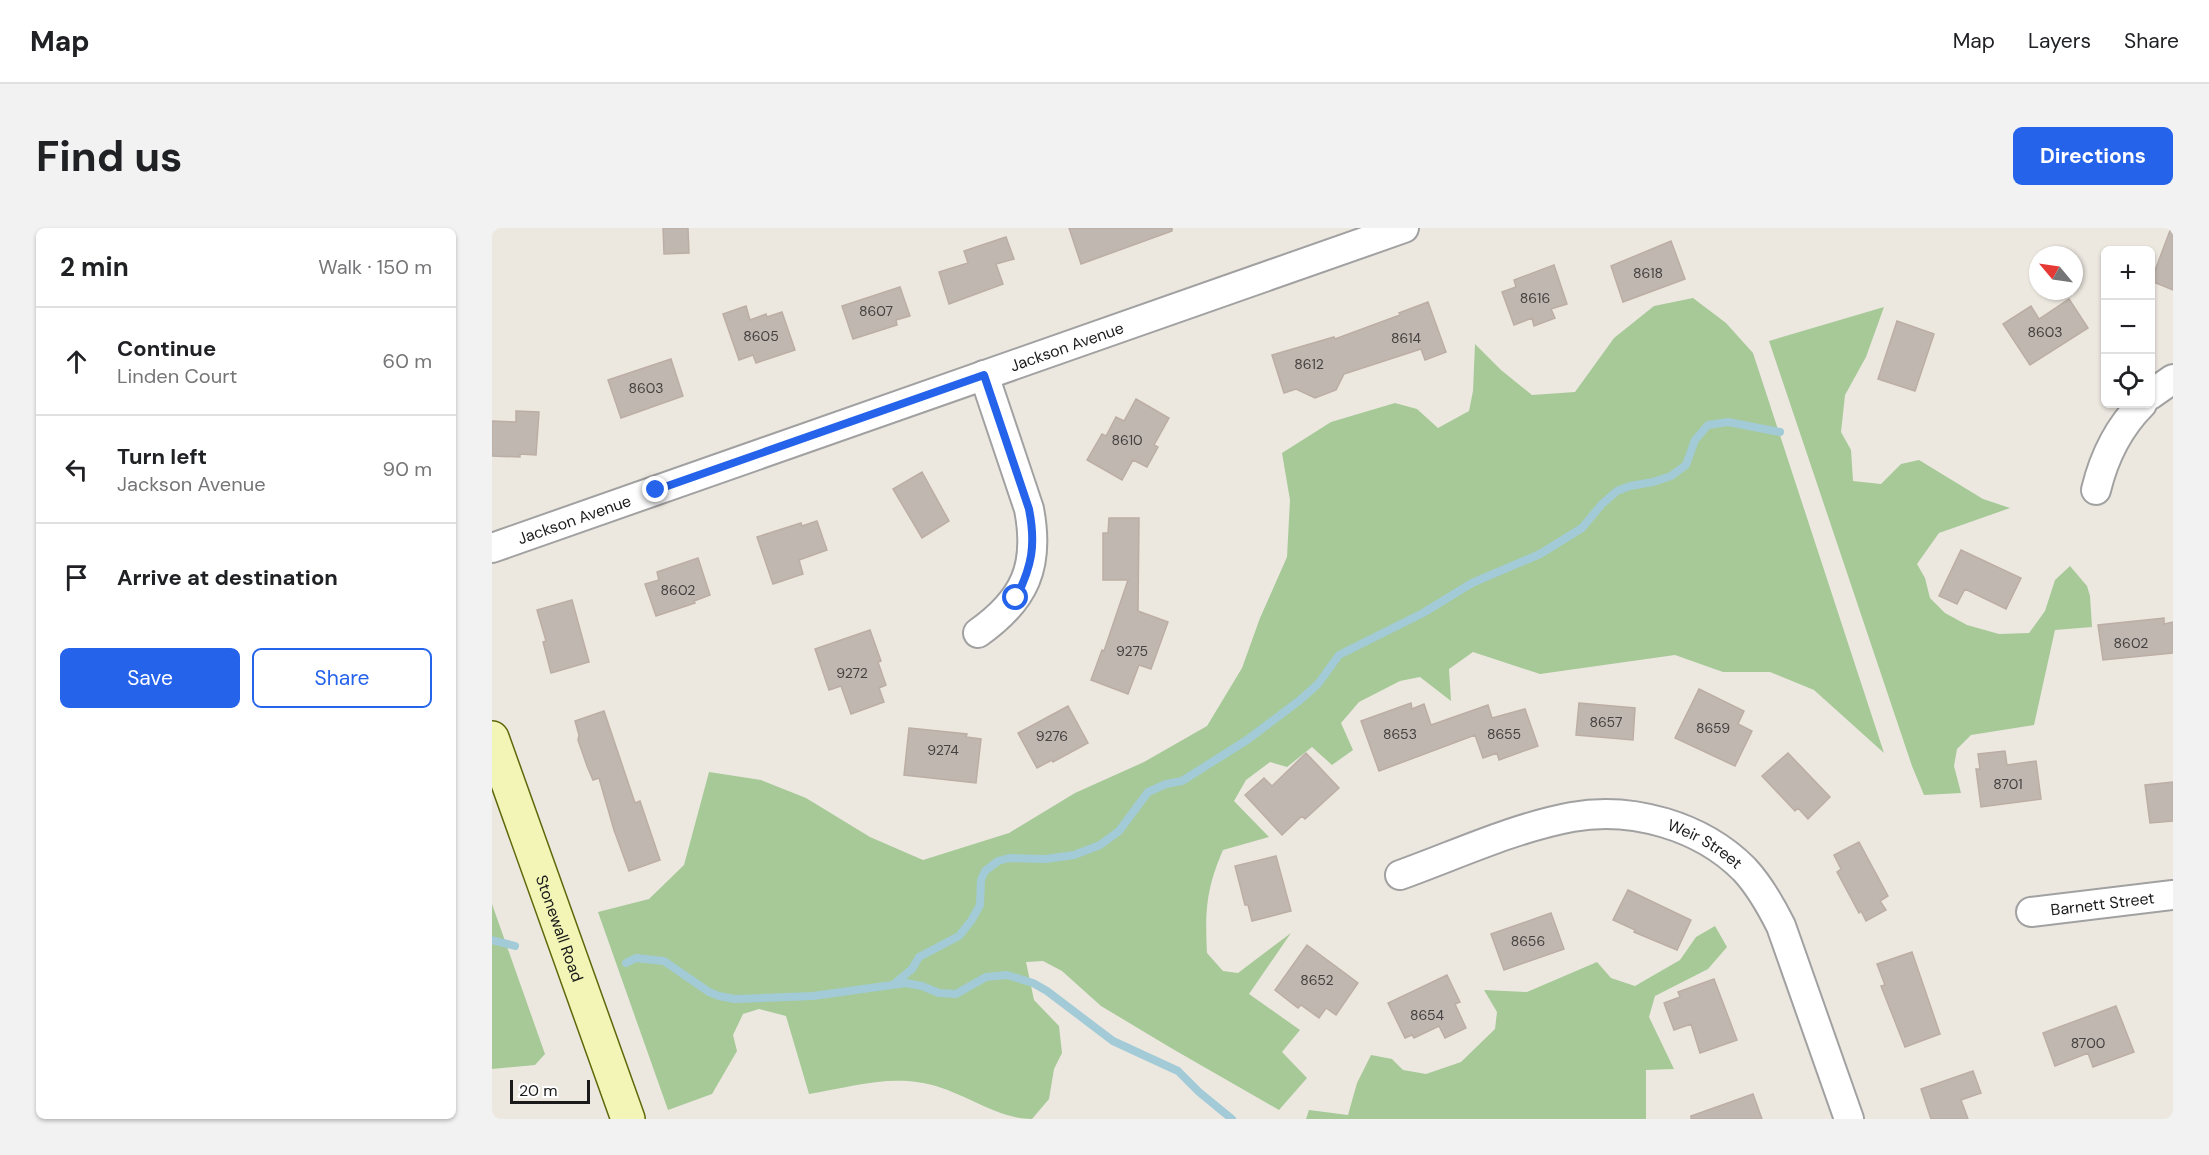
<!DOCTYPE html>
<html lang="en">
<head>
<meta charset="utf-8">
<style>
  body { margin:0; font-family:"DM Sans",sans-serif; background:#f2f2f2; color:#202124 }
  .controls { position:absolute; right:18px; top:18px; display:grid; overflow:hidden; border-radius:9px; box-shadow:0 2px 4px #0004 }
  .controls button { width:54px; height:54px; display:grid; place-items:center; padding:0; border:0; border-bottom:2px solid #e0e0e0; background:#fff; color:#202124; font:30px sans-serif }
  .compass { position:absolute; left:1537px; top:18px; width:54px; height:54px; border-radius:50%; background:#fff; box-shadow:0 2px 4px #0004; rotate:299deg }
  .scale { position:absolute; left:18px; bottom:15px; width:80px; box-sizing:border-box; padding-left:6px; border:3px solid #1a1a1a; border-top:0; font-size:16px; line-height:21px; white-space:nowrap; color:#1a1a1a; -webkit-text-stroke:4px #fff; paint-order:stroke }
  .stop { position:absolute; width:18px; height:18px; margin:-14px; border:4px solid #2563eb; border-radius:50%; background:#fff }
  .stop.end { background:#2563eb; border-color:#fff; box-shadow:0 2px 6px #0008 }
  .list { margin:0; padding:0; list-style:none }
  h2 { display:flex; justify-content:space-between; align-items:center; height:78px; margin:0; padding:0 24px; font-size:26px }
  h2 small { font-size:20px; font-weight:400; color:#757577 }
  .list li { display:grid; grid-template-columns:39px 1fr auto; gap:18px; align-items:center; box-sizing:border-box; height:108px; padding:0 24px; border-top:2px solid #e0e0e0 }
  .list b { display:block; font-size:22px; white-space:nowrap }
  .list p { margin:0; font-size:20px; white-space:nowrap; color:#757577 }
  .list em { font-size:20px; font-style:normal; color:#757577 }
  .actions { display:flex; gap:12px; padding:18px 24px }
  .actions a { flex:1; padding:14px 0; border:2px solid #2563eb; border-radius:9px; text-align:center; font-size:21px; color:#2563eb }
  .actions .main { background:#2563eb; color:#fff }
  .icon { flex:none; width:33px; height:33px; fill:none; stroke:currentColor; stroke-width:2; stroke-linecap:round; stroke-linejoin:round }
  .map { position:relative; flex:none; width:1681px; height:891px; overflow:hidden; border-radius:9px }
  header { display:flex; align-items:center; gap:36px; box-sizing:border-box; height:84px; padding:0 30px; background:#fff; border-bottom:2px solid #e0e0e0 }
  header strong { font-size:28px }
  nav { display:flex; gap:33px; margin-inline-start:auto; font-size:21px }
  .intro { display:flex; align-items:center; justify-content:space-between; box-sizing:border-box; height:144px; padding:0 36px }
  h1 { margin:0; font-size:42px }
  .button { padding:15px 27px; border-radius:9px; background:#2563eb; color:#fff; font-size:21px; font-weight:700 }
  main { display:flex; gap:36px; padding:0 36px }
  aside { flex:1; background:#fff; border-radius:9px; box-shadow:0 2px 4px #0004 }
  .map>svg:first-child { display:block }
</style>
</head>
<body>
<header>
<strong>Map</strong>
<nav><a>Map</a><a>Layers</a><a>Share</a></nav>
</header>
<div class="intro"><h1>Find us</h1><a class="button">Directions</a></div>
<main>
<aside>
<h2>2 min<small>Walk · 150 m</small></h2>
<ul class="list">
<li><svg class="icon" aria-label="ahead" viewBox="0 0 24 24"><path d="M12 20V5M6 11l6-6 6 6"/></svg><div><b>Continue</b><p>Linden Court</p></div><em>60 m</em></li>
<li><svg class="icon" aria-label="left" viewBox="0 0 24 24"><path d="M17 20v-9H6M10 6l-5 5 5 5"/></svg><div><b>Turn left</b><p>Jackson Avenue</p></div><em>90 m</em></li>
<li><svg class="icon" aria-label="arrive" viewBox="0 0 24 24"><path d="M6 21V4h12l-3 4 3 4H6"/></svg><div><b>Arrive at destination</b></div></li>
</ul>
<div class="actions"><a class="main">Save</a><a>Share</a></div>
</aside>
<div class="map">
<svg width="1681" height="891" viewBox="0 0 1681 891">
  <rect width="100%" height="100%" fill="#ece8e0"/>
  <!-- forest -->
  <path fill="#a6c997" d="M 1201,70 L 1234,95 L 1261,125 L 1392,525 L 1322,462 L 1278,444 L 1231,444 L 1183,427 L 1048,446 L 981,424 L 957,441 L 959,473 L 928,449 L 908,453 L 867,474 L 849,495 L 861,522 L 840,537 L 820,519 L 795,539 L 778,534 L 754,552 L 742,573 L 777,609 L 731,622 C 714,661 713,684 715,725 L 731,743 L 746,745 L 799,705 L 757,766 L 808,802 L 790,824 L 815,850 L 787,882 L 679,820 L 609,778 L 570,743 L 551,733 L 534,734 L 542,772 L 567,798 L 570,825 L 562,841 L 557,871 L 540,891 C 503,891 468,861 431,855 C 391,848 356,860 317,866 L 294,788 L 267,781 L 251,786 L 241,807 L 245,823 L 220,866 L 176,882 L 106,684 L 157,671 L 192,637 L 217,544 L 269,552 L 314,570 L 378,609 L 431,632 L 517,605 L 583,565 L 652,534 L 715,498 L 750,440 L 768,390 L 795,329 L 798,272 L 790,225 L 839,194 L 903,175 L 925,181 L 946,200 L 977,183 L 981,163 L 983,116 L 1009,142 L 1040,167 L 1083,164 L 1122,110 L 1162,78 Z
    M 1392,79 L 1374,129 L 1353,167 L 1349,204 L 1359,222 L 1361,253 L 1389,256 L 1409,236 L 1427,232 L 1491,271 L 1518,280 L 1447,305 L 1425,336 L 1433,350 L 1438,370 L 1453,385 L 1475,397 L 1507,406 L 1537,405 L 1553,383 L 1563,352 L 1578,338 L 1595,358 L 1598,368 L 1600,399 L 1563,402 L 1542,497 L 1479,507 L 1465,521 L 1462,538 L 1469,565 L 1432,567 L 1420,538 L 1277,113 Z
    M 0,676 L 53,826 L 43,837 L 0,841 Z
    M 1223,698 L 1235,719 L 1216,741 L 1163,768 L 1157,789 L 1182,841 L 1154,842 L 1154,891 L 814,891 L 817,882 L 856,887 L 865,855 L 879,827 L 900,831 L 911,842 L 934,846 L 969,834 L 1003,801 L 1005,784 L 992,762 L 1035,764 L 1105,734 L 1119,750 L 1143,758 L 1188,732 L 1204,709 Z"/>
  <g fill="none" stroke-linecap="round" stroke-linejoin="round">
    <!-- stream -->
    <path stroke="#a3cbd7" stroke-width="8" d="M 0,712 L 23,718
      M 134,735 L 144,730 L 172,733 L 217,764 L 227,768 L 243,771 L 321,768 L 414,755 L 430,758 L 447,765 L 464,766 L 494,749 L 515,747 L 541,755 L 555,763 L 621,813 L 686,843 L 707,864 L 740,891
      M 402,756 L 420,741 L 427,729 L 467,708 L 479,693 L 488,677 L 489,652 L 493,643 L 506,633 L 517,630 L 553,631 L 582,627 L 608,617 L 627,603 L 656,564 L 674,556 L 690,553 L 755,512 L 808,472 L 826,456 L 847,427 L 931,385 L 980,355 L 1048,326 L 1090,300 L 1110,276 L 1125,263 L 1138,258 L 1161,254 L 1179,248 L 1194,237 L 1203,212 L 1216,197 L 1236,194 L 1288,204"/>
  </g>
  <!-- building -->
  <path fill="#c0b7b0" stroke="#bcaea4" stroke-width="1.5" d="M 171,0 L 196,0 L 197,25 L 172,26 Z
    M 577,0 L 680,0 L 680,3 L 589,36 Z
    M 1679,0 L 1681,0 L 1681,62 L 1659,53 Z
    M 514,9 L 522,31 L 504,36 L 511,56 L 457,76 L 447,44 L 476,35 L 472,23 Z
    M 1179,13 L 1193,51 L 1131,74 L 1119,38 Z
    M 1062,37 L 1075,76 L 1059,81 L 1063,90 L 1042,98 L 1040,90 L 1022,97 L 1010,64 L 1024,59 L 1022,52 Z
    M 408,59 L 418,88 L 404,92 L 405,97 L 361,111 L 350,78 Z
    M 1577,71 L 1596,100 L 1538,137 L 1511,96 L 1539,78 L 1547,91 Z
    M 936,74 L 954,124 L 933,132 L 929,121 L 852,146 L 844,162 L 823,170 L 804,161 L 792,165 L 780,127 L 842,109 L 843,111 L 908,87 L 907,85 Z
    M 254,78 L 258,92 L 274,86 L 275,89 L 290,84 L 303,122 L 264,135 L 261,127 L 247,132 L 231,86 Z
    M 1405,93 L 1442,106 L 1423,163 L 1386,151 Z
    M 179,131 L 191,168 L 129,190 L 116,152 Z
    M 644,171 L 677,190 L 662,217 L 666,219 L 655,239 L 641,232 L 630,252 L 595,232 L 610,206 L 614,208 L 624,189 L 632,193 Z
    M 24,183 L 47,184 L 44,227 L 28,226 L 28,229 L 0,228 L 0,193 L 24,194 Z
    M 430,244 L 457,293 L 430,310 L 401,261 Z
    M 617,290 L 647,290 L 646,383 L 676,394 L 659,441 L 647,437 L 636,466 L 599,452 L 610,422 L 612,423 L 636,352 L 611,352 L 611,305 L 616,305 Z
    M 325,293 L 335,322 L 307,332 L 311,346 L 281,356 L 265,309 L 309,295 L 310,298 Z
    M 1469,322 L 1529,350 L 1514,381 L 1473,361 L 1465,376 L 1447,368 Z
    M 206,330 L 218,367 L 202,373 L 203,375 L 164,388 L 153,356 L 167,352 L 165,344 Z
    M 80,372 L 97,434 L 59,445 L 51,414 L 54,413 L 45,382 Z
    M 1672,390 L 1672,396 L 1681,394 L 1681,425 L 1611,432 L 1606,397 Z
    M 378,402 L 389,433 L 386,434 L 394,457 L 387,460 L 392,474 L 359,486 L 349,458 L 337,462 L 323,421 Z
    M 1207,461 L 1252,483 L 1246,496 L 1260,503 L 1243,538 L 1183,510 Z
    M 919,475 L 920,481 L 932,476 L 939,497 L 996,477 L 1000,490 L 1033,481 L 1046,518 L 1007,532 L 1005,525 L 991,530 L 983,507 L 887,543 L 869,493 Z
    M 1087,475 L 1143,480 L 1141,512 L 1084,507 Z
    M 576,478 L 596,515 L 561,534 L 560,532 L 545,540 L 526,505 Z
    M 112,483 L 143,575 L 148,573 L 168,632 L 137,643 L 122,602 L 107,550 L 101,552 L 95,538 L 86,512 L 87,507 L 83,493 Z
    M 417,500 L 475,506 L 474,509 L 489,511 L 484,555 L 412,547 Z
    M 1513,523 L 1515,537 L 1544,533 L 1549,571 L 1489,579 L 1484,541 L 1488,541 L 1486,526 Z
    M 814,525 L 847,560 L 813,591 L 810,588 L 790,607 L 753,567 L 772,550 L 780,558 Z
    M 1296,525 L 1338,569 L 1316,591 L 1306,580 L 1303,583 L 1270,548 Z
    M 1681,554 L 1681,593 L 1658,595 L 1653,557 Z
    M 1367,614 L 1396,668 L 1388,673 L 1394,682 L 1374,693 L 1369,683 L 1367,685 L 1345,644 L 1349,641 L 1342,627 Z
    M 784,628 L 799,683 L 760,693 L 756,677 L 753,677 L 743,638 Z
    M 1136,662 L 1199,692 L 1185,722 L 1142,704 L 1143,702 L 1121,692 Z
    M 1059,685 L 1072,721 L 1012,742 L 999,706 Z
    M 815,717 L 866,755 L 844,787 L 834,780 L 827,790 L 809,777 L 806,780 L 783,762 Z
    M 1420,724 L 1448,806 L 1413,819 L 1389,758 L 1393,757 L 1385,736 Z
    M 955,747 L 968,774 L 963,776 L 974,800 L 953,810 L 947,798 L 922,810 L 920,807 L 913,810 L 896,775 Z
    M 1222,751 L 1245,812 L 1208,825 L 1199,796 L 1182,802 L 1172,775 L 1188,769 L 1186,764 Z
    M 1624,778 L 1642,824 L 1601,839 L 1596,825 L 1563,838 L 1551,805 Z
    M 1481,843 L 1489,865 L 1469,872 L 1476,891 L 1439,891 L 1429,861 Z
    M 1261,866 L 1270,891 L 1199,891 L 1199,888 Z"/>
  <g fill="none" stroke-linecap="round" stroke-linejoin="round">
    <!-- street casing -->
    <g stroke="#a1a1a1" stroke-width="32">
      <g id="street">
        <path d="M 1658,167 L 1681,151"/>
        <path d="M 1604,262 C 1612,229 1627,199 1650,176"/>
        <path id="s1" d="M 0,320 L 912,0"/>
        <path d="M 486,405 C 533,372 548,338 537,281 L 492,147"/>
        <path id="s2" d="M 908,647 C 964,627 1021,600 1080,589 C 1140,578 1209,598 1252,641 C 1268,658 1279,678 1289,698 L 1357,891"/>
        <path id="s3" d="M 1539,684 L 1681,667"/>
      </g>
    </g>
    <!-- secondary casing -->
    <g stroke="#5e680b" stroke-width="36">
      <g id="secondary">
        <path id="s4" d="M 0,510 L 136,891"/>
      </g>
    </g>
    <!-- street -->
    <use href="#street" stroke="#fff" stroke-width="28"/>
    <!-- secondary -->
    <use href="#secondary" stroke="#f2f5b5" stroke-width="33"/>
  </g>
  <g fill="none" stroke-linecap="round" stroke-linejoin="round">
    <!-- route -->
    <path stroke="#2563eb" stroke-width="8" d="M 164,262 L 492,147 L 537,281 C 544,317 540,338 524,370"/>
  </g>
  <g text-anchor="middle" stroke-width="6" stroke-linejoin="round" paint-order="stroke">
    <!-- number labels -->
    <g font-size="14" fill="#444140">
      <text x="1156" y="50">8618</text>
      <text x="1043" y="75">8616</text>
      <text x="384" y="88">8607</text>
      <text x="1553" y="109">8603</text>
      <text x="269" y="113">8605</text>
      <text x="914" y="115">8614</text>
      <text x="817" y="141">8612</text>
      <text x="154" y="165">8603</text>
      <text x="635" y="217">8610</text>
      <text x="186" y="367">8602</text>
      <text x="1639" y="420">8602</text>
      <text x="640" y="428">9275</text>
      <text x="360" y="450">9272</text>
      <text x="1114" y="499">8657</text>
      <text x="1221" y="505">8659</text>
      <text x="908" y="511">8653</text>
      <text x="1012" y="511">8655</text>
      <text x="560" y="513">9276</text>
      <text x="451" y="527">9274</text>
      <text x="1516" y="561">8701</text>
      <text x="1036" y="718">8656</text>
      <text x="825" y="757">8652</text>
      <text x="935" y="792">8654</text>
      <text x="1596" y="820">8700</text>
    </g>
    <!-- street labels -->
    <g font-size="16" fill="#1a1a1a" stroke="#fff">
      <text dy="6" stroke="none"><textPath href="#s1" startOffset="609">Jackson Avenue</textPath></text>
      <text dy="6" stroke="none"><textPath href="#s1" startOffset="87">Jackson Avenue</textPath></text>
      <text dy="6" stroke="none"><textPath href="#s2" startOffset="321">Weir Street</textPath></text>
      <text dy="6" stroke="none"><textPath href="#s3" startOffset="72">Barnett Street</textPath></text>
      <text dy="6" stroke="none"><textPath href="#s4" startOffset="202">Stonewall Road</textPath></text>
    </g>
  </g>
</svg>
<div class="controls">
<button>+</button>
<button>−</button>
<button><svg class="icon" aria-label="locate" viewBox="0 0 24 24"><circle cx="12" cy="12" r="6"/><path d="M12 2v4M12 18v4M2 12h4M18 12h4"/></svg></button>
</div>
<svg class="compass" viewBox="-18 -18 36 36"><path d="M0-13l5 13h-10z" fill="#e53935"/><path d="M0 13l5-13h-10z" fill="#757577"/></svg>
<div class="scale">20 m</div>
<div class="stop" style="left:524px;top:370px"></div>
<div class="stop end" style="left:164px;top:262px"></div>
</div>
</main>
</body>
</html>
